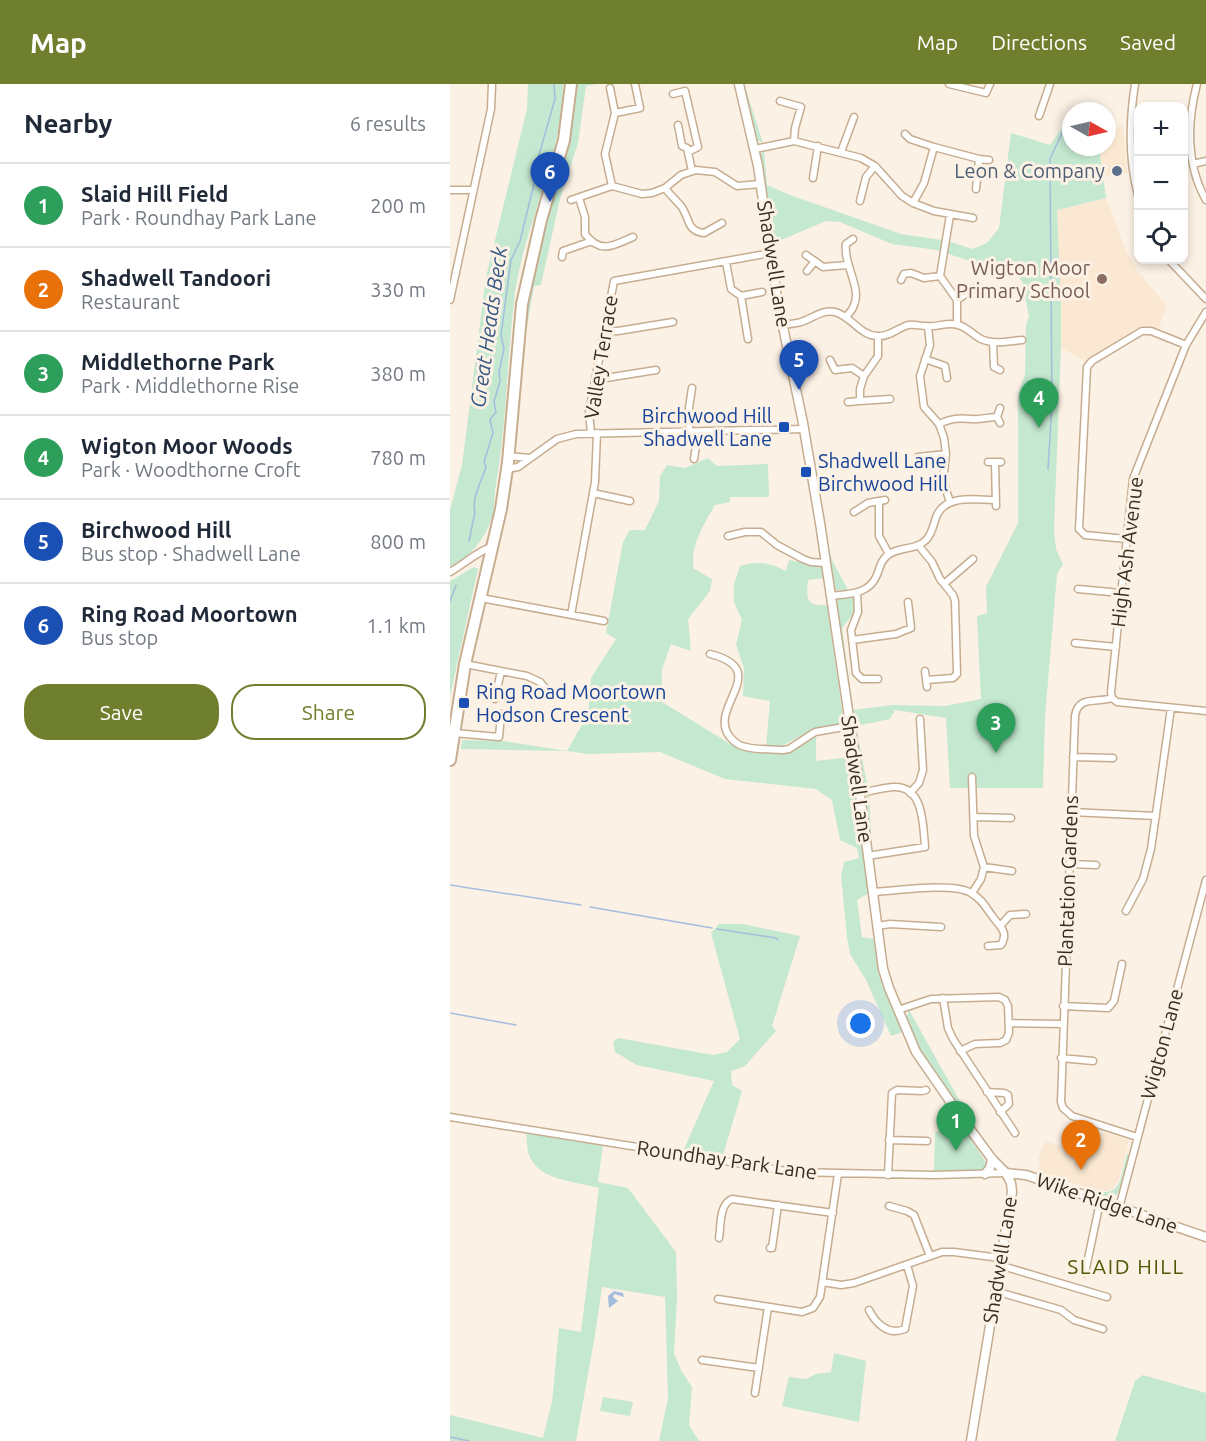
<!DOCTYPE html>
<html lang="en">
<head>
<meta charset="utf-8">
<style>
  body { margin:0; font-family:Ubuntu,sans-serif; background:#f2f2f3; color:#1f2937 }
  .controls { position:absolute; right:18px; top:18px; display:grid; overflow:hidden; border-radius:12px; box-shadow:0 3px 9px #0003 }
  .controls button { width:54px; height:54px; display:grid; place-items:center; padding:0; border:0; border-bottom:2px solid #e0e1e3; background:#fff; color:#1f2937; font:30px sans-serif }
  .compass { position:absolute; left:612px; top:18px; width:54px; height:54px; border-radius:50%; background:#fff; box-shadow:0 3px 9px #0003; rotate:98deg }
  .you { position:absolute; left:411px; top:940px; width:21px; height:21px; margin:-15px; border:4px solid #fff; border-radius:50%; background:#1a73e8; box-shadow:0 0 0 9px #1a73e833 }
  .badge { display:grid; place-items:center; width:39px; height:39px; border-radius:50%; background:#707f2d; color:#fff; font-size:20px; font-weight:700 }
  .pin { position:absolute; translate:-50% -50px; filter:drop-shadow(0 2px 3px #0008) }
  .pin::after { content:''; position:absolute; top:32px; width:21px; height:18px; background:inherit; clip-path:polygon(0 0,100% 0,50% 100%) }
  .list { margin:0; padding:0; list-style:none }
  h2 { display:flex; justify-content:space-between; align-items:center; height:78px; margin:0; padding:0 24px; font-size:26px }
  h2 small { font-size:20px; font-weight:400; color:#747a83 }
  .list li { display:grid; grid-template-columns:39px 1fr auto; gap:18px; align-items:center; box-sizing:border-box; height:84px; padding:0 24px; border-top:2px solid #e0e1e3 }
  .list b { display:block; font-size:22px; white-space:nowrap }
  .list p { margin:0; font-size:20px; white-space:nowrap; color:#747a83 }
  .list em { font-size:20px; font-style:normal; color:#747a83 }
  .actions { display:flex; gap:12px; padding:18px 24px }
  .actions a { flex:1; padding:14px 0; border:2px solid #707f2d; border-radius:24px; text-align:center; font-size:21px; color:#707f2d }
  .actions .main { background:#707f2d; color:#fff }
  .icon { flex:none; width:33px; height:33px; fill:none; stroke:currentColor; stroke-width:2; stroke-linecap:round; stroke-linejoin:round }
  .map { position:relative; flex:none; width:756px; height:1357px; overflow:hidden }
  header { display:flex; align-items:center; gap:36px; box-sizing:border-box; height:84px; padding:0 30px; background:#707f2d; color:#fff }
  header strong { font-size:28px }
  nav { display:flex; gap:33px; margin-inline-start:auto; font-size:21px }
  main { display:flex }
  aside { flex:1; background:#fff }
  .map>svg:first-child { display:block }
</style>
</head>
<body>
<header>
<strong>Map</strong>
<nav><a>Map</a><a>Directions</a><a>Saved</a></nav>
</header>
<main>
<aside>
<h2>Nearby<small>6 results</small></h2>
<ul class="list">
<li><span class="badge" style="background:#2e9e5b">1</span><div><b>Slaid Hill Field</b><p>Park · Roundhay Park Lane</p></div><em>200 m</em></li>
<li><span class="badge" style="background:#e8710a">2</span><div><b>Shadwell Tandoori</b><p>Restaurant</p></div><em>330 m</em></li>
<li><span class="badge" style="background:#2e9e5b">3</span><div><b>Middlethorne Park</b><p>Park · Middlethorne Rise</p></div><em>380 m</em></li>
<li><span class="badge" style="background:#2e9e5b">4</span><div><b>Wigton Moor Woods</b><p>Park · Woodthorne Croft</p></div><em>780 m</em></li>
<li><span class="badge" style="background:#1a4fb4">5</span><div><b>Birchwood Hill</b><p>Bus stop · Shadwell Lane</p></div><em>800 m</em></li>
<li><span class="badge" style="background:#1a4fb4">6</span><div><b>Ring Road Moortown</b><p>Bus stop</p></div><em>1.1 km</em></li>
</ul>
<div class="actions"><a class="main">Save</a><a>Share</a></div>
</aside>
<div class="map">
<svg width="756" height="1357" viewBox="0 0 756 1357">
  <rect width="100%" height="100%" fill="#fcf1e5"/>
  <!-- built -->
  <path fill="#fbe8d2" d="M 673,40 L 677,89 L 653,93 L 650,72 L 653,63 L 657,63 L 657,48 L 660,43 L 658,49 Z
    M 656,114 L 677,169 L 689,189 L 717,222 L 708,246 L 693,241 L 643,271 L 637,278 L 611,264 L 611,220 L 607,126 Z
    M 653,1048 L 679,1056 L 669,1096 L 662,1105 L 652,1108 L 587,1088 L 590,1077 L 588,1075 L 595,1057 L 645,1073 Z"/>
  <!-- green -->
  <path fill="#c4e8d0" d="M 78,0 L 113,0 C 113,72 75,139 65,209 C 57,273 57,337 46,400 C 44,412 45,425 41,436 C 34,457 19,473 0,483 L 0,426 L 12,381 L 36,193 L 77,25 Z
    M 124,0 L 146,0 L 136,2 L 128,59 L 110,115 L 91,201 L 84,202 L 77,243 L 73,242 L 75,224 Z
    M 292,0 L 294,0 L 313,59 L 306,56 Z
    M 619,34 L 621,35 L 621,63 L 651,63 L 650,72 L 656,114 L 607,126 L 611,220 L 611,264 L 604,446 L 606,465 L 613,480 L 607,490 L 595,633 L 593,704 L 500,704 L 496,634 L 445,626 L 440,635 L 411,641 L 403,626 L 400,626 L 385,517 L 389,513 L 402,512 C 410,525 401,533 392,544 L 403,626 L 443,621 L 495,622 L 531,615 L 527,532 L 537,529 L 536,503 L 568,439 L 568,310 L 575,290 L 576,241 L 579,232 L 572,197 L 562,188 L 546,183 L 532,181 L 487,166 L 442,160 L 390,138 L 376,137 L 324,159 L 310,71 L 314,66 L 317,101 L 340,111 L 451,150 L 498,157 L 522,165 L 537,159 L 549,144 L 561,49 L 600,61 Z
    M 258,374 L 267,382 L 318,380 L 319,413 L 280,413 L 280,418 L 265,421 C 254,440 239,463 244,485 L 262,495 L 260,507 L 238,535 L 241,567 L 221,560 L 212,585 L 212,618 L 290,666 L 336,670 L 366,651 L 366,677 L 401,673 L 419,809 L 407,816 L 412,853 L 425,855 L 428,888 L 453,948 L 441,952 L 416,896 L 400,870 L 397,853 L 391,792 L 394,778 L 409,774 L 407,764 L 390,756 L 382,716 L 366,705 L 275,695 L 210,668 L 138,670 L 117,667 L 11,665 L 12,656 L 53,657 L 117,667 L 138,630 L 141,594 L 166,555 L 156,549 L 173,458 L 180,446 L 195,446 L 209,417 L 210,392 L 217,381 L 235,384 Z
    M 375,452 L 382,476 L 398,506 L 384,506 Z
    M 339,476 L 372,482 L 373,494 L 358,496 C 356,514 356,523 377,521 L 394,640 L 363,645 L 332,662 L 316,662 L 320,617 L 293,612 L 294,584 L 286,561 L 292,536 L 284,518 L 284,500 L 290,482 C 308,477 319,478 336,487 Z
    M 24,483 L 28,485 L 0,612 L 0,497 Z
    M 405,642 L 406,642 L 418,705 L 414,704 L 412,698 Z
    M 419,711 L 422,767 L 421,766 L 414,716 Z
    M 269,840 L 293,840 L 350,852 L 322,942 L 326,947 L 295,982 L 281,987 L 282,1001 L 292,1007 L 273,1071 L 234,1065 L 264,997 L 187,981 L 165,968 L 163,958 L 168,954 L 263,971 L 277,968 L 290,955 L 261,849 Z
    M 459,926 L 526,1046 L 467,962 L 456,934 Z
    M 507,1033 L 540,1085 L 540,1087 L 484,1087 L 485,1049 Z
    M 76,1049 L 153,1061 L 148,1098 L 178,1104 L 226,1168 L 227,1214 L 224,1270 L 232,1288 L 242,1303 L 239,1341 L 249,1357 L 209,1357 L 218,1314 L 215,1213 L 152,1203 L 145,1251 L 126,1357 L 0,1357 L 0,1331 L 93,1354 L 102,1318 L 109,1244 L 131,1248 L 149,1104 C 125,1097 86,1097 78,1068 C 77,1062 77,1055 76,1049 Z
    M 677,1069 L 679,1073 C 675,1087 674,1111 659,1116 L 636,1108 L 637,1105 C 673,1116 669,1097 677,1069 Z
    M 384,1269 L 416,1277 L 409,1338 L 332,1322 L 339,1293 L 356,1295 L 366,1290 L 381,1288 Z
    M 693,1291 L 756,1309 L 756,1357 L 665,1357 L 685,1297 Z
    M 153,1313 L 183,1318 L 180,1332 L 150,1327 Z"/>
  <!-- water -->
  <path fill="#a5bddd" d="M 164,1207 L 173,1209 L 174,1213 L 164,1210 L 163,1213 L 168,1217 L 159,1224 L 158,1212 Z"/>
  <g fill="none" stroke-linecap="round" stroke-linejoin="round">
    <!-- stream -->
    <path stroke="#a5bddd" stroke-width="1.5" d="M 598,385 L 602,320 L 600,75 L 612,49
      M 19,457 L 25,428 C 21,415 32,396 36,383 L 34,378 L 43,349 L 40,336 L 46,328 L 44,318 L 50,297 L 49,288 L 54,265 L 51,251 L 61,176 L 70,157 L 85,96 L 83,92 L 105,15 L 104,0
      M 0,518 L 6,501
      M 0,801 L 131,821
      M 140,823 L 262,844
      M 267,845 L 326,854 L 328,856
      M 0,929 L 66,941
      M 0,1353 L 19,1357"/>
    <!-- street casing -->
    <g stroke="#c6ad90" stroke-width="9">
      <path id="street" d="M 499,0 L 536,9 L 540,0
        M 685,0 C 679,38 678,74 688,111
        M 747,0 C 737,38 736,81 756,116
        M 160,4 L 165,29 L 155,70 L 162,102
        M 223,10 L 235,7 L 248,63 L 238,68
        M 330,17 L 351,23 L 345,44 L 344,57
        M 165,29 L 190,24 L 185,0
        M 589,32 L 600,0
        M 228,41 L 232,62 L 237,64 L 242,87
        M 455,50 L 460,55 L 484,63
        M 305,65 L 344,57 L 411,74 L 425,82 L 452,112 L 463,119 L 484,127 L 523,134
        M 391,68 L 404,33
        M 529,75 L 539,76
        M 743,80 L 756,77
        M 363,94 L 368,62
        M 215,104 C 220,111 226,116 231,122 C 240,134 236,147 254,149 L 272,139
        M 0,106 L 23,106
        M 129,114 L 135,133 L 135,150 C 151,171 164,161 183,153
        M 121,116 L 162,102 L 192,110 L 202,109 L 215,104 L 231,91 L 246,86 L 265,88 L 287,102 L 311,100
        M 410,117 L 416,93 L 425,82
        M 463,119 L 474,99 L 484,63 L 529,75 L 526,105
        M 500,131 L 490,192 L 507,216 L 507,240
        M 356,171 L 373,183 L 397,181
        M 112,173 L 113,167 L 142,157
        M 719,176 L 756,215
        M 276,178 L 281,205 L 291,212 L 312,208
        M 357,187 L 365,177
        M 451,196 L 454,190 L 461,189 L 474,194 L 490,192
        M 291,212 L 298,255
        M 0,216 L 41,25 L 42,0
        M 507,216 L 524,204 L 549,211
        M 396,233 C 398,230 403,226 404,221 C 412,204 393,180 396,160 L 403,155
        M 332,241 C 338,240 345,240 351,238 C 362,235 372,225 385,228 C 401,232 410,252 428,252 C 439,253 448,244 458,241 C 465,240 470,242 476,242 C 487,244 497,237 508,241 C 517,243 523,251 531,255 C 544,261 559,257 572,256
        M 478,243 L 480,261 L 470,292 L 474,323 L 489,340 L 494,354 L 496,370 L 493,397 L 500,418
        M 155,247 L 168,247 L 223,238
        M 428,252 L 428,272 L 414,292 L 410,305 L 410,317 L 440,315
        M 543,258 L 544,283 L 550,286
        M 475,275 L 495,282 L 497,294
        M 380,276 L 385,286 L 402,284 L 414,292
        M 146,293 L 156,294 L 206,286
        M 398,318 L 410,317
        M 550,324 L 547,333 L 550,339
        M 489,340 C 503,334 507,334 522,335 C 530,336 539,333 547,333
        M 239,348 L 239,324 L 242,304
        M 141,349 L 139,328 L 164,197 L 321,169
        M 58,372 L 79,374
        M 468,373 L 496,370
        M 244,375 L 248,348
        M 538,378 L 551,378
        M 545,378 L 546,422
        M 57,385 L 68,383 L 107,355 L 126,350 L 353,345
        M 143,409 L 180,417
        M 429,417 L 429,452 L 439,470
        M 404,428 L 418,419 L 435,416
        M 278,452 L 295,448 L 311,448 L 327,461 L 353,475 L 361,478 L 375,479
        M 676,455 L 635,451 L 629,445 L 637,283 L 642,277 L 692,247 L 701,247 L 736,261
        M 469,462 L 482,478 L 490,495 L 503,511 L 505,517 L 507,590 L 503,594 L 476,596
        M 0,488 C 13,481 29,466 42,463
        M 494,500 L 523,475
        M 628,505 L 671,509
        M 407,508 L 408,528 L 401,546 L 406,589 L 412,595 L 428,595
        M 380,512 C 398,510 419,511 427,491 C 430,483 431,476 438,471 C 449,462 465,467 476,456 C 483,449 483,440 487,431 C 497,410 526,416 546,416
        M 31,514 L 154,537
        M 121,531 L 145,398 L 147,349
        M 402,556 L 446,550 L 461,544 L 458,518
        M 625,559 L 666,563
        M 260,570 C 324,586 256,624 280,653 C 284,658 290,662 296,663 C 308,666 321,665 333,666 L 339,665 L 365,648 L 400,642
        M 15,580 L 77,592 L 90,598 L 101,611
        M 475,587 L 477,603
        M 662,614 L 661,608 L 683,395 L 736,261 L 756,228
        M 45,615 L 51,587
        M 4,649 L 49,653 L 51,630
        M 623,673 L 663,674
        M 522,693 L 524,752 L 534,783 L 531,795 L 522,809
        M 410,709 C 421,707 432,704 443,703 C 474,701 473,741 475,763 L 417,772
        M 460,709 L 469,699 L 473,686 L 470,635
        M 621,728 L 706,732
        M 525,733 L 561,734
        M 619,780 L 646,781
        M 534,783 L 562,787
        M 423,808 C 445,807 503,798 521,809 C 532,815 536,824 543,833 C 550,843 559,848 551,861 L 538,862
        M 676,827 L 693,795 L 701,765 L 721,624
        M 551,841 L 560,831 L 576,830
        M 427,842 L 440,840 L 491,843
        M 493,914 L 498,944 L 503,955 L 565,1049
        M 613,922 L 658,924 L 664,917 L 672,880
        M 448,926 L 481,915 L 549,913 L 555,916 L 558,922 L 559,949 L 556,956 L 550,959 L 525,960 L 510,967
        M 559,939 L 613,940
        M 611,974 L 643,977
        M 537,1008 L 554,1009 L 558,1011 L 559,1020 L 550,1028
        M 0,1033 L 343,1088 L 484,1091 L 556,1089
        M 687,1053 L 622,1032 L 613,1024 L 611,1018 L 625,632 C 628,611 647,619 662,614 L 667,618 L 756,627
        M 439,1056 L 477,1057
        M 438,1091 L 442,1009 L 447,1006 L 472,1007 L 476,1006
        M 439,1122 L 457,1127 L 464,1131 L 480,1172
        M 669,1124 L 756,796
        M 269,1154 C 271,1142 269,1120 282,1115 L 383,1129
        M 320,1164 L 322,1164 L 328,1121
        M 549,1181 L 657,1213
        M 635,1189 L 650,1118
        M 372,1198 L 391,1201 L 404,1199 L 492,1168 L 504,1168 L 550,1174
        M 545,1207 L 611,1226 L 624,1236 L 653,1245
        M 268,1215 L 352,1228 L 363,1224 L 370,1213 L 388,1090
        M 419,1226 C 426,1240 439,1252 455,1245 L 463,1202 L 457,1181
        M 252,1276 L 309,1284
        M 305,1309 L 318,1223"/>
    </g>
    <!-- secondary casing -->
    <g stroke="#c6ad90" stroke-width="11">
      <path id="secondary" d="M 289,0 L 308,82 L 327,214 L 353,339 L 370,439 L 405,673 L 433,885 L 439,904 L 466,968 L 506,1026 L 542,1075 L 556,1089 L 561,1099 L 562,1108 L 521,1357
        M 556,1089 L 576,1091 L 756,1153
        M 535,1090 L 540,1084 L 542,1075"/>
    </g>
    <!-- highway casing -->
    <g stroke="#c6ad90" stroke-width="14">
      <path id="highway" d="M 0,676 L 15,580 L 51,425 L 58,378 L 72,220 L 91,136 L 114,56 L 121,0"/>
    </g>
    <!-- street -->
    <use href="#street" stroke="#fff" stroke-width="6"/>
    <!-- secondary -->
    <use href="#secondary" stroke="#fff" stroke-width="8"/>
    <!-- highway -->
    <use href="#highway" stroke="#fff" stroke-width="10"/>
  </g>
  <!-- markers -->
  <circle fill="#5c6f8a" stroke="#fcf1e5" stroke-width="2" cx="667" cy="87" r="6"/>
  <circle fill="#8d6e63" stroke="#fcf1e5" stroke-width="2" cx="652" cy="195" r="6"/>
  <g fill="#1a4fb4" stroke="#fcf1e5" stroke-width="2">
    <rect x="328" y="337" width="12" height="12" rx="3"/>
    <rect x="350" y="382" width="12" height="12" rx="3"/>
    <rect x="8" y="613" width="12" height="12" rx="3"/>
  </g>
  <g text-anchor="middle" stroke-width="6" stroke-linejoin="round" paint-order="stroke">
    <!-- service labels -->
    <g font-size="20" fill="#4e5e75" stroke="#fcf1e5" text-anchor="end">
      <text x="655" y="94">Leon &amp; Company</text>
    </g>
    <!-- street labels -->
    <g font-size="20" fill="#372d21" stroke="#fcf1e5">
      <text transform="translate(324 180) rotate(81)" y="7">Shadwell Lane</text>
      <text transform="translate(151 273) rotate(-81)" y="7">Valley Terrace</text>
      <text transform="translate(677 468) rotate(-83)" y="7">High Ash Avenue</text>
      <text transform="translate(407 695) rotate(82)" y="7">Shadwell Lane</text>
      <text transform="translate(618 797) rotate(-88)" y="7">Plantation Gardens</text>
      <text transform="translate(712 960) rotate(-75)" y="7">Wigton Lane</text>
      <text transform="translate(277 1076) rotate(8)" y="7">Roundhay Park Lane</text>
      <text transform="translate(657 1119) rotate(19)" y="7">Wike Ridge Lane</text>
      <text transform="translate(550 1176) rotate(-81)" y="7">Shadwell Lane</text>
    </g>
    <!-- education labels -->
    <g font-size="20" fill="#785e54" stroke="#fcf1e5" text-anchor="end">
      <text x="640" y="191">Wigton Moor<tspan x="640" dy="23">Primary School</tspan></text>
    </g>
    <!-- transit labels -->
    <g font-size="20" fill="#164399" stroke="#fcf1e5" text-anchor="start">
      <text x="322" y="339" text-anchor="end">Birchwood Hill<tspan x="322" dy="23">Shadwell Lane</tspan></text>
      <text x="368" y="384">Shadwell Lane<tspan x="368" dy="23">Birchwood Hill</tspan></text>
      <text x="26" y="615">Ring Road Moortown<tspan x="26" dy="23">Hodson Crescent</tspan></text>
    </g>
    <!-- water labels -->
    <g font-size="21" font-style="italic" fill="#365884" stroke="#fcf1e5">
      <text transform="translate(39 243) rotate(-82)" y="7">Great Heads Beck</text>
    </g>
    <!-- neighbourhood labels -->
    <g font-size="21" letter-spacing="1.5" fill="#4e5a06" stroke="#fcf1e5">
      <text x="676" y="1190">SLAID HILL</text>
    </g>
  </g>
</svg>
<div class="controls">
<button>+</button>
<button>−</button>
<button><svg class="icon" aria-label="locate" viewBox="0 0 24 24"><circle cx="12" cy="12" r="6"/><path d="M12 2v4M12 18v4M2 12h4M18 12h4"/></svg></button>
</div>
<svg class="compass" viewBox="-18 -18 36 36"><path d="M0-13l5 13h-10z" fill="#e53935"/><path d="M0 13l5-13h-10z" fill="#747a83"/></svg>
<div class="you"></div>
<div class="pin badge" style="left:506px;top:1067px;background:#2e9e5b">1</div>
<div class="pin badge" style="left:631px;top:1086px;background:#e8710a">2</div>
<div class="pin badge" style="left:546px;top:669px;background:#2e9e5b">3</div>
<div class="pin badge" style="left:589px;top:344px;background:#2e9e5b">4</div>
<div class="pin badge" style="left:349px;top:306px;background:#1a4fb4">5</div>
<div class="pin badge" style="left:100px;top:118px;background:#1a4fb4">6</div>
</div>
</main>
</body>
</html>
